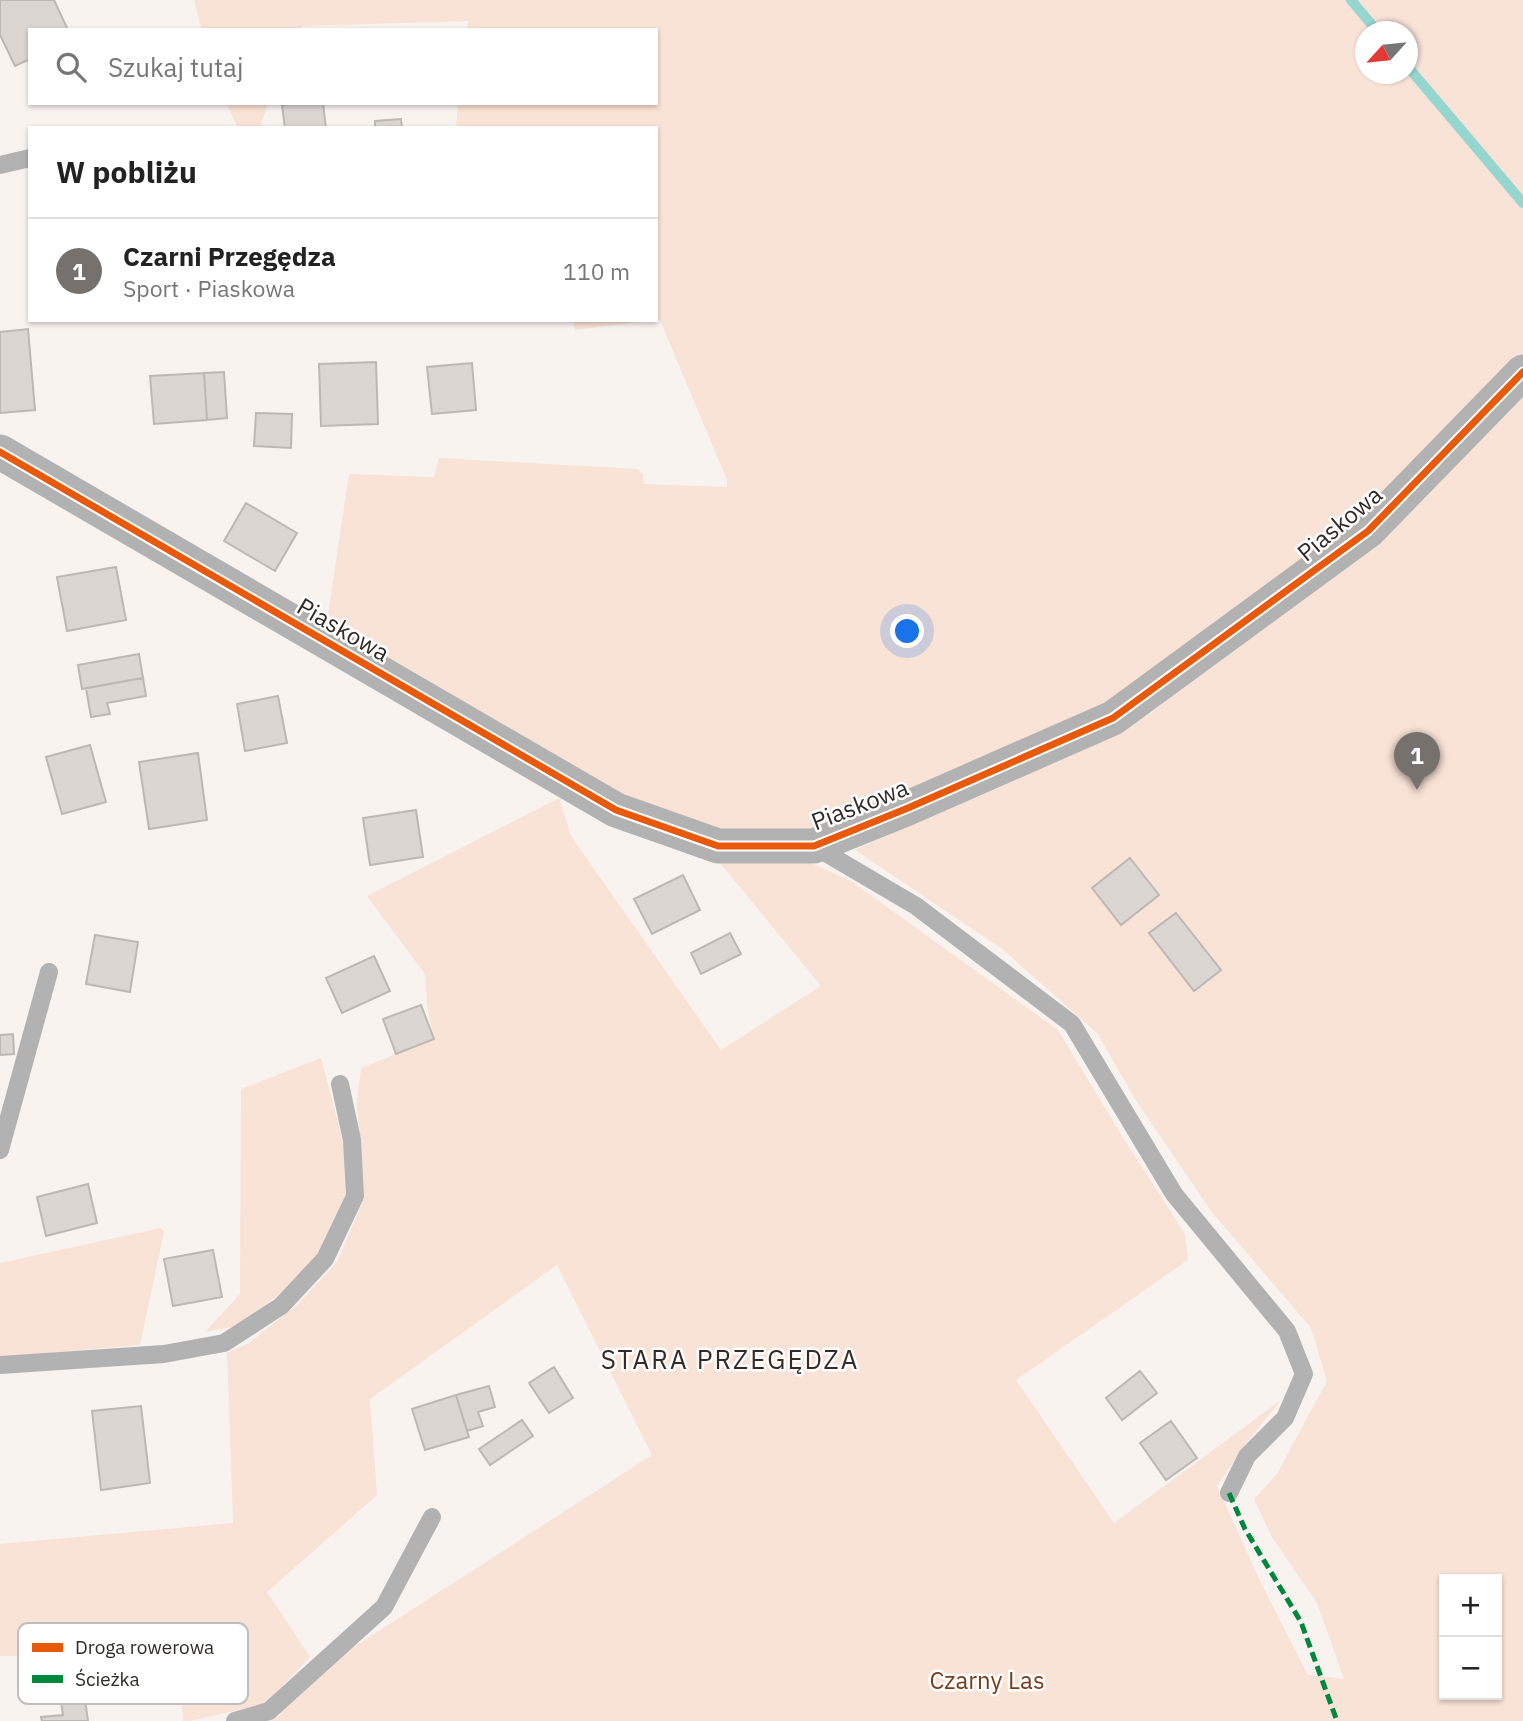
<!DOCTYPE html>
<html lang="pl">
<head>
<meta charset="utf-8">
<style>
  body { margin:0; font-family:"IBM Plex Sans",sans-serif; background:#f6f6f6; color:#222 }
  .controls { position:absolute; right:21px; bottom:21px; display:grid; overflow:hidden; border-radius:0px; box-shadow:0 2px 5px #0004 }
  .controls button { width:63px; height:63px; display:grid; place-items:center; padding:0; border:0; border-bottom:2px solid #e0e0e0; background:#fff; color:#222; font:35px sans-serif }
  .compass { position:absolute; left:1355px; top:21px; width:63px; height:63px; border-radius:50%; background:#fff; box-shadow:0 2px 5px #0004; rotate:243deg }
  .you { position:absolute; left:908px; top:632px; width:24px; height:24px; margin:-18px; border:5px solid #fff; border-radius:50%; background:#1a73e8; box-shadow:0 0 0 10px #1a73e833 }
  .badge { display:grid; place-items:center; width:46px; height:46px; border-radius:50%; background:#77716d; color:#fff; font-size:23px; font-weight:700 }
  .pin { position:absolute; translate:-50% -58px; filter:drop-shadow(0 2px 4px #0008) }
  .pin::after { content:''; position:absolute; top:37px; width:24px; height:21px; background:inherit; clip-path:polygon(0 0,100% 0,50% 100%) }
  .list { margin:0; padding:0; list-style:none }
  h2 { display:flex; justify-content:space-between; align-items:center; height:91px; margin:0; padding:0 28px; font-size:30px }
  h2 small { font-size:23px; font-weight:400; color:#767676 }
  .list li { display:grid; grid-template-columns:46px 1fr auto; gap:21px; align-items:center; box-sizing:border-box; height:105px; padding:0 28px; border-top:2px solid #e0e0e0 }
  .list b { display:block; font-size:26px; white-space:nowrap }
  .list p { margin:0; font-size:23px; white-space:nowrap; color:#767676 }
  .list em { font-size:23px; font-style:normal; color:#767676 }
  .icon { flex:none; width:38px; height:38px; fill:none; stroke:currentColor; stroke-width:2; stroke-linecap:round; stroke-linejoin:round }
  .map { position:relative; flex:none; width:1523px; height:1721px; overflow:hidden }
  .search { position:absolute; background:#fff; box-shadow:0 2px 5px #0004; left:28px; top:28px; width:630px; height:77px; display:flex; align-items:center; gap:18px; box-sizing:border-box; padding:0 24px; border-radius:0px; color:#767676; font-size:26px }
  .panel { position:absolute; background:#fff; box-shadow:0 2px 5px #0004; left:28px; top:126px; width:630px; height:196px; border-radius:0px }
  .map>svg:first-child { display:block }
</style>
</head>
<body>
<div class="map">
<svg width="1523" height="1721" viewBox="0 0 1523 1721">
  <rect width="100%" height="100%" fill="#f9f3f0"/>
  <!-- green -->
  <path fill="#f9e2d6" fill-rule="evenodd" d="M 194,0 L 1523,0 L 1523,357 L 1362,521 L 1102,715 L 814,833 L 714,832 L 615,795 L 325,635 L 349,474 L 434,477 L 439,458 L 638,469 L 643,475 L 644,484 L 727,487 L 727,480 L 660,320 L 656,320 L 656,128 L 456,128 L 458,103 L 656,103 L 656,30 L 467,30 L 468,21 L 302,26 L 300,30 L 202,30 ZM 1366,32 L 1408,32 L 1408,74 L 1366,74 Z
    M 226,103 L 268,103 L 260,128 L 238,128 Z
    M 573,320 L 654,320 L 575,330 Z
    M 1523,389 L 1523,1721 L 265,1721 L 278,1717 L 318,1670 L 652,1455 L 557,1265 L 370,1399 L 377,1495 L 267,1592 L 310,1657 L 265,1704 L 190,1721 L 183,1721 L 179,1655 L 0,1656 L 0,1544 L 233,1523 L 227,1353 L 249,1343 L 298,1304 L 337,1262 L 364,1199 L 357,1103 L 361,1068 L 434,1039 L 427,1005 L 425,974 L 367,896 L 559,798 L 571,836 L 721,1050 L 821,986 L 716,858 L 795,856 L 851,881 L 1058,1030 L 1122,1136 L 1185,1234 L 1188,1260 L 1016,1380 L 1114,1523 L 1281,1400 L 1243,1447 L 1217,1486 L 1262,1585 L 1308,1675 L 1344,1679 L 1317,1603 L 1272,1537 L 1254,1499 L 1277,1474 L 1327,1381 L 1311,1328 L 1211,1211 L 1135,1099 L 1098,1034 L 1001,948 L 855,850 L 1151,713 ZM 1444,1579 L 1497,1579 L 1497,1695 L 1444,1695 Z
    M 321,1058 L 344,1146 L 345,1195 L 317,1255 L 278,1295 L 236,1326 L 205,1332 L 240,1294 L 241,1089 Z
    M 161,1228 L 164,1232 L 140,1345 L 0,1357 L 0,1263 Z"/>
  <g fill="none" stroke-linecap="round" stroke-linejoin="round">
    <!-- stream -->
    <path stroke="#95d6d1" stroke-width="10" d="M 1351,0 L 1378,32
      M 1408,67 L 1523,203"/>
  </g>
  <!-- building -->
  <path fill="#dcd6d2" stroke="#bdb8b5" stroke-width="2" d="M 0,0 L 54,0 L 68,30 L 30,30 L 30,59 L 15,66 L 0,35 Z
    M 296,103 L 323,103 L 326,128 L 285,128 L 282,105 Z
    M 401,119 L 402,128 L 375,128 L 375,121 Z
    M 28,329 L 35,410 L 0,413 L 0,332 Z
    M 376,362 L 378,424 L 321,426 L 319,364 Z
    M 472,363 L 476,410 L 432,414 L 427,367 Z
    M 224,372 L 227,418 L 207,420 L 204,373 Z
    M 204,373 L 207,420 L 154,424 L 150,376 Z
    M 256,413 L 292,414 L 291,448 L 254,446 Z
    M 246,503 L 297,533 L 275,571 L 224,541 Z
    M 116,567 L 126,620 L 67,631 L 57,577 Z
    M 139,654 L 143,678 L 82,689 L 78,665 Z
    M 143,678 L 146,696 L 107,703 L 110,714 L 91,717 L 86,688 Z
    M 278,696 L 287,743 L 245,751 L 237,704 Z
    M 90,745 L 106,802 L 62,814 L 46,757 Z
    M 198,753 L 207,820 L 149,829 L 139,762 Z
    M 416,810 L 423,857 L 370,865 L 363,818 Z
    M 1130,858 L 1159,895 L 1121,925 L 1092,888 Z
    M 683,875 L 700,910 L 652,934 L 634,899 Z
    M 1176,913 L 1221,970 L 1194,991 L 1149,933 Z
    M 730,933 L 741,954 L 701,974 L 691,953 Z
    M 95,935 L 138,942 L 130,992 L 86,984 Z
    M 374,956 L 390,991 L 342,1013 L 326,978 Z
    M 421,1005 L 434,1039 L 396,1054 L 383,1019 Z
    M 13,1034 L 14,1054 L 0,1055 L 0,1035 Z
    M 88,1184 L 97,1223 L 46,1236 L 37,1197 Z
    M 213,1250 L 222,1297 L 173,1306 L 164,1259 Z
    M 554,1367 L 573,1398 L 549,1413 L 529,1383 Z
    M 1140,1371 L 1157,1393 L 1122,1420 L 1106,1398 Z
    M 489,1386 L 495,1407 L 478,1412 L 483,1426 L 467,1431 L 456,1395 Z
    M 456,1395 L 469,1437 L 425,1450 L 412,1409 Z
    M 141,1406 L 150,1483 L 101,1490 L 92,1411 Z
    M 522,1420 L 533,1436 L 490,1465 L 479,1449 Z
    M 1171,1421 L 1197,1458 L 1166,1480 L 1140,1443 Z
    M 81,1671 L 88,1721 L 42,1721 L 41,1717 L 63,1715 L 57,1674 Z"/>
  <g fill="none" stroke-linecap="round" stroke-linejoin="round">
    <!-- lane -->
    <path stroke="#b2b2b2" stroke-width="18" d="M 0,165 L 30,158
      M 814,846 L 916,906 L 1072,1024 L 1174,1194 L 1287,1331 L 1304,1374 L 1285,1418 L 1247,1456 L 1229,1493
      M 0,1150 L 49,972
      M 0,1365 L 164,1354 L 224,1343 L 281,1306 L 325,1259 L 355,1196 L 352,1140 L 340,1084
      M 235,1721 L 269,1711 L 384,1607 L 432,1517"/>
    <!-- street -->
    <path stroke="#b2b2b2" stroke-width="35" d="M 0,452 L 616,810 L 718,846 L 814,846 L 908,808 L 1113,718 L 1368,531 L 1523,372"/>
    <!-- quiet -->
    <path stroke="#00873e" stroke-width="5" stroke-dasharray="10 5" stroke-linecap="butt" d="M 1229,1493 L 1245,1529 L 1301,1622 L 1337,1721"/>
    <!-- cycleway casing -->
    <g stroke="#fff" stroke-width="11">
      <path id="cycleway" d="M 0,452 L 616,810 L 718,846 L 814,846 L 908,808 L 1113,718 L 1368,531 L 1523,372"/>
    </g>
    <!-- cycleway -->
    <use href="#cycleway" stroke="#e8590c" stroke-width="7"/>
  </g>
  <g text-anchor="middle" stroke-width="5" stroke-linejoin="round" paint-order="stroke">
    <!-- street labels -->
    <g font-size="24" fill="#312b27" stroke="#fff">
      <text transform="translate(1340 524) rotate(-40)" y="8">Piaskowa</text>
      <text transform="translate(343 630) rotate(30)" y="8">Piaskowa</text>
      <text transform="translate(860 805) rotate(-21)" y="8">Piaskowa</text>
    </g>
    <!-- park labels -->
    <g font-size="24" fill="#793d19" stroke="#fff">
      <text x="987" y="1689">Czarny Las</text>
    </g>
    <!-- neighbourhood labels -->
    <g font-size="26" letter-spacing="2" fill="#382b25" stroke="#fff">
      <text x="730" y="1369">STARA PRZEGĘDZA</text>
    </g>
  </g>
  <!-- legend -->
  <rect x="18" y="1623" width="230" height="81" rx="10" fill="#fff" stroke="#c1bfbe" stroke-width="2"/>
  <rect x="32" y="1643" width="31" height="9" fill="#e8590c"/>
  <rect x="32" y="1675" width="31" height="8" fill="#00873e"/>
  <g font-size="19" fill="#312b27">
    <text x="75" y="1654">Droga rowerowa</text>
    <text x="75" y="1686">Ścieżka</text>
  </g>
</svg>
<div class="controls">
<button>+</button>
<button>−</button>
</div>
<svg class="compass" viewBox="-18 -18 36 36"><path d="M0-13l5 13h-10z" fill="#e53935"/><path d="M0 13l5-13h-10z" fill="#767676"/></svg>
<div class="you"></div>
<div class="pin badge" style="left:1417px;top:790px">1</div>
<div class="search"><svg class="icon" aria-label="search" viewBox="0 0 24 24"><circle cx="10" cy="10" r="6"/><path d="M15 15l6 6"/></svg>Szukaj tutaj</div>
<section class="panel">
<h2>W pobliżu<small></small></h2>
<ul class="list">
<li><span class="badge">1</span><div><b>Czarni Przegędza</b><p>Sport · Piaskowa</p></div><em>110 m</em></li>
</ul>
</section>
</div>
</body>
</html>
